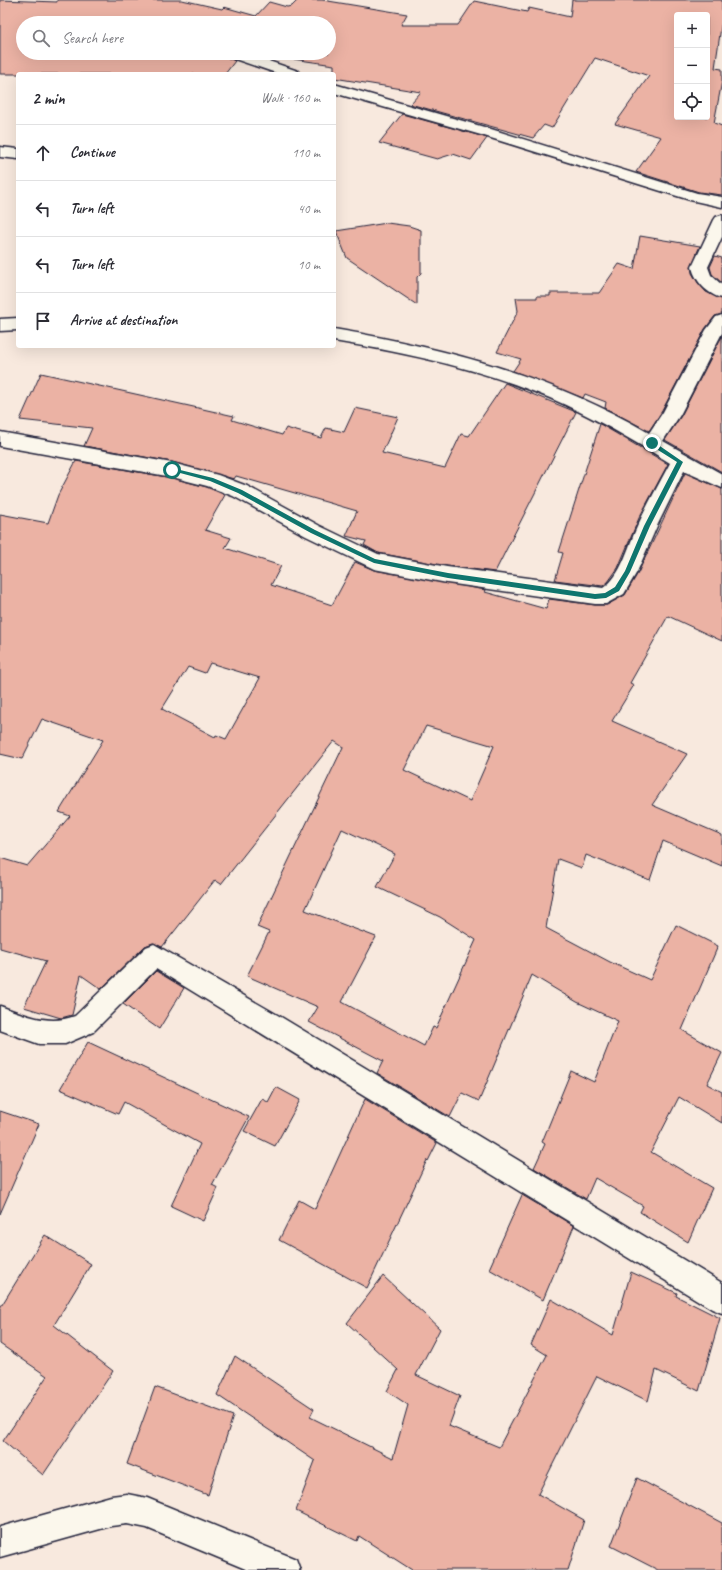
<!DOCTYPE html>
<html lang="en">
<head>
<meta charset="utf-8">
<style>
  body { margin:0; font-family:Caveat,sans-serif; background:#f2f2f3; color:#2b2b33 }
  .controls { position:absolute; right:12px; top:12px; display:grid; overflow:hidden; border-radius:4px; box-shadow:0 4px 16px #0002 }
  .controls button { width:36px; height:36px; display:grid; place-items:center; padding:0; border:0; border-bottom:1px solid #e1e1e2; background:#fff; color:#2b2b33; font:20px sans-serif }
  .stop { position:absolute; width:12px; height:12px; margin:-9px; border:3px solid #0f766e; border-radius:50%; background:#fff }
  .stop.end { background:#0f766e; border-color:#fff; box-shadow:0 1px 4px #0008 }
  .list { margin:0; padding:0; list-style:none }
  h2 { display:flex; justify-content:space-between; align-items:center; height:52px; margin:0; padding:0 16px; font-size:17px }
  h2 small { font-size:13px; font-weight:400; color:#7c7c81 }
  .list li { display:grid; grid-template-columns:26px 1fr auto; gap:12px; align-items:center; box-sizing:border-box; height:56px; padding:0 16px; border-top:1px solid #e1e1e2 }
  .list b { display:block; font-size:15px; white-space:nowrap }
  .list em { font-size:13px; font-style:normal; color:#7c7c81 }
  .icon { flex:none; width:22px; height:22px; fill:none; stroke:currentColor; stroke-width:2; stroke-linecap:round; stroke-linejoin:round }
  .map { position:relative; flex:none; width:722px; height:1570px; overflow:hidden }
  .search { position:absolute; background:#fff; box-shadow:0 4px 16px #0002; left:16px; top:16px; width:320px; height:44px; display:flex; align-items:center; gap:10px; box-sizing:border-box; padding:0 14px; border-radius:22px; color:#7c7c81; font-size:15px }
  .panel { position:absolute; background:#fff; box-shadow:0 4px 16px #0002; left:16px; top:72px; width:320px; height:276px; border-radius:4px }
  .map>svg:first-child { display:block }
</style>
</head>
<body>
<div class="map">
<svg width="722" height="1570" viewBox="0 0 722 1570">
  <rect width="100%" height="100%" fill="#f8e9de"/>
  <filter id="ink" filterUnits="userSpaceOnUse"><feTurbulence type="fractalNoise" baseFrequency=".025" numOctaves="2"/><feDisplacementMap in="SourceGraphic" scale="8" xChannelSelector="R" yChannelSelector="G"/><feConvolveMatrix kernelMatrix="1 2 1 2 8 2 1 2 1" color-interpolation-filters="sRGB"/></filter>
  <g filter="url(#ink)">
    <!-- building -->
    <path fill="#ebb2a4" stroke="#22223b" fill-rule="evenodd" d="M 0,0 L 57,2 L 57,0 L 182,0 L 222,9 L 224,7 L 256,16 L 269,2 L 287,7 L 292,6 L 298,0 L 322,0 L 407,14 L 401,25 L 458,25 L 474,1 L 527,12 L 529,8 L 570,17 L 572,0 L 722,0 L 722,20 L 715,68 L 722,69 L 722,81 L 714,123 L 722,126 L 722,195 L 699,192 L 636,172 L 661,137 L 615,124 L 649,76 L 595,58 L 552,128 L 544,125 L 533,138 L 410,104 L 421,92 L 334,78 L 334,65 L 279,57 L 277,59 L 250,53 L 329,53 L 329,23 L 23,23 L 23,53 L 223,53 L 226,57 L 235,61 L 225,74 L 0,74 ZM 677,15 L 707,15 L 707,117 L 677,117 Z
      M 402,114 L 481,136 L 487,138 L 471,160 L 453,154 L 437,159 L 379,143 Z
      M 387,223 L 409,226 L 421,230 L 421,273 L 417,277 L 417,305 L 347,258 L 336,231 Z
      M 640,236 L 700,246 L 691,266 L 692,273 L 698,283 L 706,292 L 722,299 L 722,314 L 715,316 L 705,329 L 662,411 L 649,431 L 605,408 L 606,402 L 585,394 L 583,398 L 513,371 L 521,359 L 497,352 L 518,311 L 516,298 L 537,298 L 537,296 L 550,296 L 550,293 L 599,293 L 619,264 L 634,269 Z
      M 715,256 L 722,258 L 722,283 L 712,274 L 710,267 Z
      M 722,336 L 722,472 L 665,440 L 681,416 Z
      M 41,373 L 234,416 L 232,420 L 282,435 L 286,428 L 321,438 L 326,428 L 344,432 L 355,408 L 398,417 L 382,453 L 445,468 L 461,434 L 469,436 L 505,383 L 576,412 L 495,572 L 447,566 L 378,553 L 364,545 L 366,541 L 346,536 L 357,511 L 236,476 L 234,479 L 172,462 L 84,446 L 92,428 L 20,420 Z
      M 600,424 L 668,464 L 639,518 L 618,568 L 608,582 L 603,586 L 555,580 L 563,553 L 559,552 Z
      M 76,461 L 172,478 L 207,487 L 225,495 L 205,530 L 231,538 L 225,548 L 281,566 L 271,585 L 332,605 L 355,562 L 374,570 L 486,590 L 485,592 L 546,609 L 549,599 L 595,605 L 607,605 L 625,595 L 638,573 L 685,473 L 722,489 L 722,641 L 668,616 L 630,683 L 634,685 L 612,721 L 687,754 L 652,805 L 722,835 L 722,866 L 663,841 L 650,880 L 586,855 L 582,868 L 558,859 L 546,928 L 610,962 L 650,980 L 676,925 L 718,946 L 682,1030 L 722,1053 L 707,1084 L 722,1092 L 722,1123 L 679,1097 L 651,1152 L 712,1188 L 688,1242 L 640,1212 L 643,1206 L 595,1178 L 586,1199 L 534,1168 L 545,1144 L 542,1142 L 571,1071 L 594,1082 L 618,1021 L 577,1002 L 532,975 L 479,1101 L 462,1093 L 450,1117 L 377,1073 L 383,1061 L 309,1022 L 318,1007 L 247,976 L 269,932 L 257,927 L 343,747 L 334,741 L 221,884 L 215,880 L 162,947 L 153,943 L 145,946 L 101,989 L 81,975 L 72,1015 L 61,1018 L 24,1007 L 46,961 L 0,948 L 0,858 L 27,866 L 70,816 L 59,812 L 103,740 L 42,719 L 22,759 L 0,754 L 0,514 L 48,523 L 58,495 ZM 210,663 L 260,678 L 226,739 L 216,735 L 215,737 L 162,709 L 188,667 L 205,673 ZM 426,726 L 494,746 L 470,801 L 404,770 ZM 342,829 L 395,854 L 377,887 L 440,917 L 476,940 L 436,1028 L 433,1027 L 424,1046 L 342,1002 L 376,937 L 305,910 Z
      M 156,971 L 184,988 L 159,1029 L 123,1004 Z
      M 88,1042 L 249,1117 L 212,1185 L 218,1188 L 203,1221 L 171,1206 L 200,1144 L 124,1102 L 118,1114 L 60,1089 Z
      M 276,1087 L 300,1100 L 275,1146 L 244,1131 L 262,1099 L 268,1102 Z
      M 365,1099 L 437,1143 L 428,1161 L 427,1160 L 367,1288 L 279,1240 L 299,1200 L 315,1209 Z
      M 0,1111 L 39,1124 L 0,1214 Z
      M 522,1195 L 574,1226 L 543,1300 L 489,1269 Z
      M 45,1235 L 91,1264 L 54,1325 L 113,1371 L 43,1475 L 3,1441 L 47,1376 L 0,1344 L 0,1308 Z
      M 631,1272 L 677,1293 L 676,1296 L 720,1318 L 699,1391 L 656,1370 L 648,1401 L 597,1376 L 538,1494 L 584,1520 L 568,1570 L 412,1570 L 359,1536 L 357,1541 L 296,1511 L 315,1461 L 217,1395 L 235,1356 L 314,1409 L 310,1417 L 393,1458 L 408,1405 L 387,1391 L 398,1370 L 347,1323 L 383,1276 L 440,1329 L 416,1375 L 460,1396 L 449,1426 L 499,1447 L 547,1355 L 531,1345 L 551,1299 L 613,1335 Z
      M 155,1387 L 233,1416 L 208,1495 L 127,1464 Z
      M 637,1478 L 722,1523 L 722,1570 L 658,1570 L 611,1546 Z"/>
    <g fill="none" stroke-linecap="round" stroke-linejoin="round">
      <!-- minor casing -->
      <g stroke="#22223b" stroke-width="3">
        <path id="minor" d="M 224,53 L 245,53 L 298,71 L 300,74 L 279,74 L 226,56 Z
          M 334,84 L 491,129 L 697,193 L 722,197 L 722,207 L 690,200 L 481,135 L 334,93 Z
          M 0,147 L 18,149 L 18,159 L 0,157 Z
          M 722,215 L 722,237 L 708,267 L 711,275 L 722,285 L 722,298 C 708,295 695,281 692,267 L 714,220 L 716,217 Z
          M 722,315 L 722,333 L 680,415 L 663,441 L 722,474 L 722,488 L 684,471 L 657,526 L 637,572 L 624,594 L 606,604 L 595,604 L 447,583 L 374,569 L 306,536 L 233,496 L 207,486 L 172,477 L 0,446 L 0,432 L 172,463 L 218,475 L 247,486 L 320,526 L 378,554 L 447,567 L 603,588 C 622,576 628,546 637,527 C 647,505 659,484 670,463 C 631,439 592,416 550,398 C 481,369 408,353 334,341 L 334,329 C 445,348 552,376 649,433 L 663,412 L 706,330 L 716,317 Z
          M 18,318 L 18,330 L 0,331 L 0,319 Z
          M 154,944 L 281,1017 L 722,1283 L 722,1313 L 712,1309 L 156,969 L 93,1032 L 65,1044 L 39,1044 L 0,1030 L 0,1006 C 25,1015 49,1026 75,1016 L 146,947 Z
          M 127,1494 L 147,1498 L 296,1559 L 300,1570 L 248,1570 L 147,1528 L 127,1524 L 111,1526 L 0,1557 L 0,1527 L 111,1496 Z"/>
      </g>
      <!-- minor -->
      <use href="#minor" fill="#fbf7ec" fill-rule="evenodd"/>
    </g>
  </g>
  <!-- route -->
  <path fill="#0f766e" d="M 650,442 L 654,442 L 683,462 L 650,526 L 630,572 L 619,591 L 606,598 L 595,599 L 448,578 L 374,563 L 311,533 L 238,493 L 210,481 L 169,470 L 172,468 L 213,478 L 242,490 L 315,530 L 375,559 L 448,573 L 595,594 L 605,593 L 615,587 L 625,571 L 644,526 L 677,462 L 650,445 Z"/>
</svg>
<div class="controls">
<button>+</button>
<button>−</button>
<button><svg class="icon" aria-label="locate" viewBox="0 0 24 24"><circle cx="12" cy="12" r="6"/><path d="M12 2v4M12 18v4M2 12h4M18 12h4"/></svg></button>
</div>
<div class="stop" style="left:172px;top:470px"></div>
<div class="stop end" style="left:652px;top:443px"></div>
<div class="search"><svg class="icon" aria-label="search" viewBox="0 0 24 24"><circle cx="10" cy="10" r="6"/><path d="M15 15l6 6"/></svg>Search here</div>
<section class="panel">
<h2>2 min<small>Walk · 160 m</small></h2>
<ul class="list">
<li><svg class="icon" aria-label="ahead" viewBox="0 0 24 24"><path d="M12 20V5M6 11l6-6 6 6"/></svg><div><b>Continue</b></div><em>110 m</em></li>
<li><svg class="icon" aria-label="left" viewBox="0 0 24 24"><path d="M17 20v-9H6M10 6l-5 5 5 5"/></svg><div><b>Turn left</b></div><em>40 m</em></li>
<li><svg class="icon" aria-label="left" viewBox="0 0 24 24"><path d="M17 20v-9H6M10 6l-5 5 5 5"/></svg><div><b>Turn left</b></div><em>10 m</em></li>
<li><svg class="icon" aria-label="arrive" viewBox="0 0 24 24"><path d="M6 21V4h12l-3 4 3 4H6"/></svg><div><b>Arrive at destination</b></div></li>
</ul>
</section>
</div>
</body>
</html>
